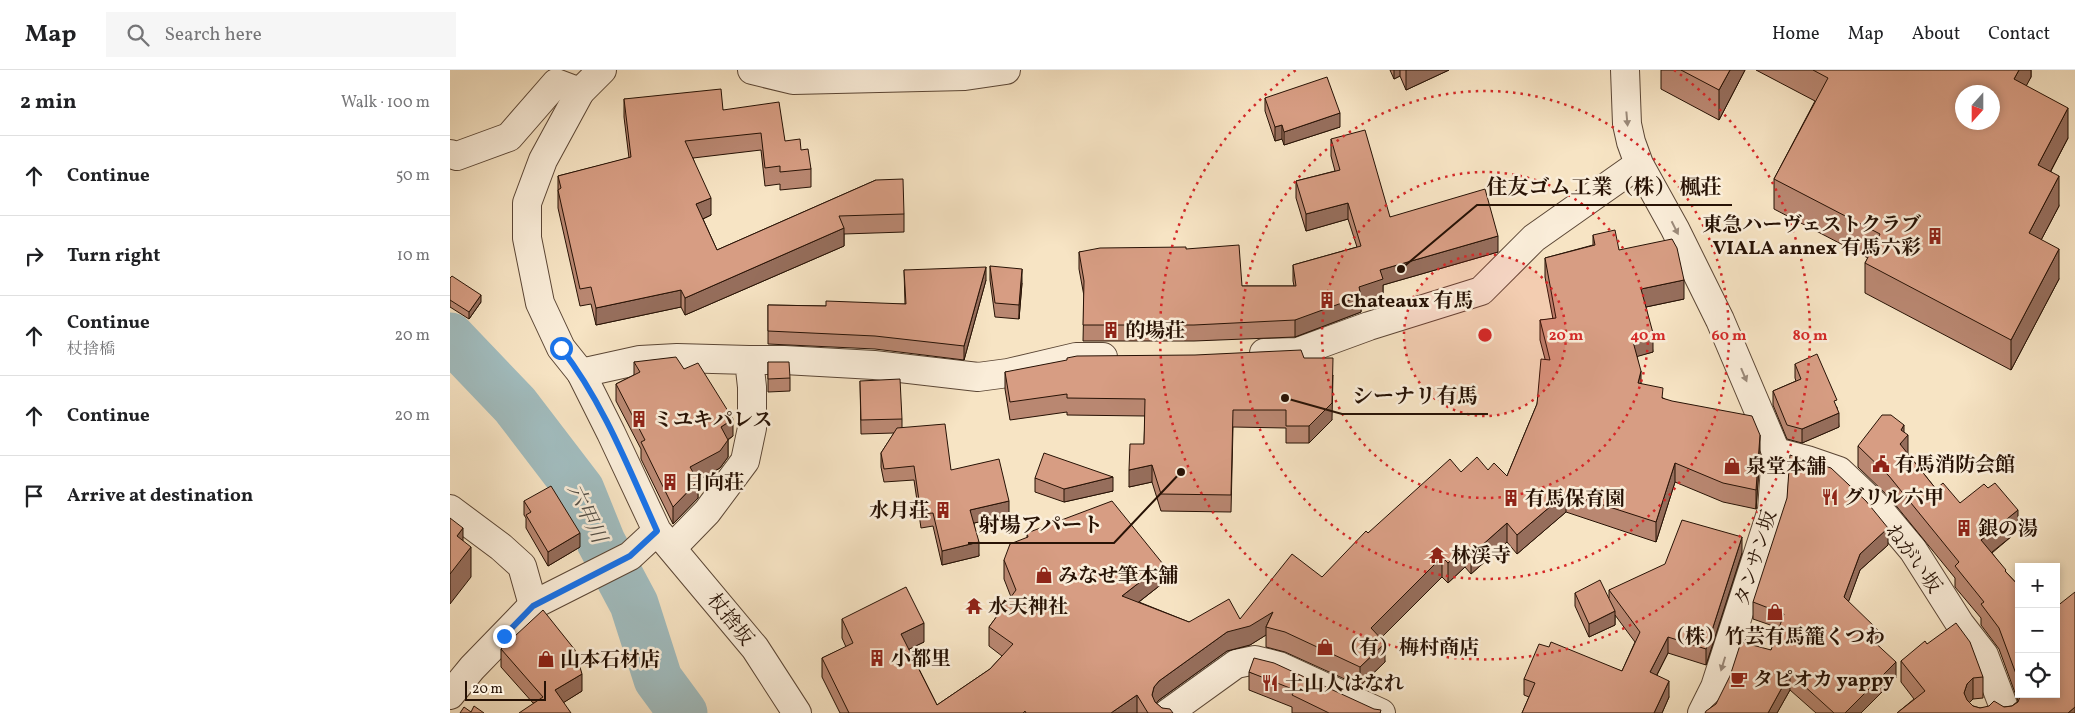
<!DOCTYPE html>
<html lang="en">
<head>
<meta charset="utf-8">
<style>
  body { margin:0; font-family:Vollkorn,"Noto Serif JP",serif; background:#f6f6f6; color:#202124 }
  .controls { position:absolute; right:15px; bottom:15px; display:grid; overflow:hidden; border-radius:0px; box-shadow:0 2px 8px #0003 }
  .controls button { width:45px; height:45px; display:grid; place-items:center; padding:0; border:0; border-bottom:1px solid #e0e0e0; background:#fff; color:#202124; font:25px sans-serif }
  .compass { position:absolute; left:1505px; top:15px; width:45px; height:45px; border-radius:50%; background:#fff; box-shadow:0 2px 8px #0003; rotate:201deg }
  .scale { position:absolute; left:15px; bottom:12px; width:81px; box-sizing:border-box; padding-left:5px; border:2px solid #271205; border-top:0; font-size:14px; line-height:18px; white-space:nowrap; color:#271205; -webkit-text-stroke:4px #faedd9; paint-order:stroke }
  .stop { position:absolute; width:15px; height:15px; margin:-11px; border:4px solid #1a73e8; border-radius:50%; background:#fff }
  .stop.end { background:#1a73e8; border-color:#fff; box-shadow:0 1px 5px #0008 }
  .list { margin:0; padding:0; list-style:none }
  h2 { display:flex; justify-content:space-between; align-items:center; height:65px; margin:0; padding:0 20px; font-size:21px }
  h2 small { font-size:16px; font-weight:400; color:#757577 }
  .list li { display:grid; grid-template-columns:32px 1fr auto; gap:15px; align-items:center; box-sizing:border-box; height:80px; padding:0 20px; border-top:1px solid #e0e0e0 }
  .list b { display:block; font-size:19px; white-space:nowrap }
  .list p { margin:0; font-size:16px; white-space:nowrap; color:#757577 }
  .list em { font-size:16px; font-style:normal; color:#757577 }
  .icon { flex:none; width:28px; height:28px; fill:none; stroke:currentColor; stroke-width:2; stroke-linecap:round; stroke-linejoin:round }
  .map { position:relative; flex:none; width:1625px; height:643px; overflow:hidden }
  header { display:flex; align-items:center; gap:30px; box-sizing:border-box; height:70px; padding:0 25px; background:#fff; border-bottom:1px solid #e0e0e0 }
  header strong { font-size:24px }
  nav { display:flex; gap:28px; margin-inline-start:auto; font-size:18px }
  .search { width:350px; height:45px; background:#f6f6f6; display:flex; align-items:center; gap:12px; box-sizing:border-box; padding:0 18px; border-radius:0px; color:#757577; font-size:19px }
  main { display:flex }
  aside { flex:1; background:#fff }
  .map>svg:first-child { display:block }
</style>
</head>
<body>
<header>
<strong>Map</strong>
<div class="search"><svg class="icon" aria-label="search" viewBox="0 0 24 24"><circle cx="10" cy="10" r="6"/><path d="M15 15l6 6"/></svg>Search here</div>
<nav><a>Home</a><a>Map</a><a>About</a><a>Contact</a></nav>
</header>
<main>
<aside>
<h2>2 min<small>Walk · 100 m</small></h2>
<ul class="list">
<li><svg class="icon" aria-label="ahead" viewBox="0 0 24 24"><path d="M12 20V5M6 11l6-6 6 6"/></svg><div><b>Continue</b></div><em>50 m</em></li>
<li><svg class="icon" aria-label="right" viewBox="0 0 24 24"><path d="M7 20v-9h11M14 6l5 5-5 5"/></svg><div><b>Turn right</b></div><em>10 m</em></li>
<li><svg class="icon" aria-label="ahead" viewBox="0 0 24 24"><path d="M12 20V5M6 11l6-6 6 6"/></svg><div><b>Continue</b><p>杖捨橋</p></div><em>20 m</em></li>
<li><svg class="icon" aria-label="ahead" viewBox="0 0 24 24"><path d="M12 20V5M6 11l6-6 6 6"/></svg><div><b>Continue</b></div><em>20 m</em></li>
<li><svg class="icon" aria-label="arrive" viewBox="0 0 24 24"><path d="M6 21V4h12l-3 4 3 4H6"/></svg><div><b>Arrive at destination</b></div></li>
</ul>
</aside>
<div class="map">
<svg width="1625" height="643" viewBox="0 0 1625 643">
  <rect width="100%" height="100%" fill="#f7e4c4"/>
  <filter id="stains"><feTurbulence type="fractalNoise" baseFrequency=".004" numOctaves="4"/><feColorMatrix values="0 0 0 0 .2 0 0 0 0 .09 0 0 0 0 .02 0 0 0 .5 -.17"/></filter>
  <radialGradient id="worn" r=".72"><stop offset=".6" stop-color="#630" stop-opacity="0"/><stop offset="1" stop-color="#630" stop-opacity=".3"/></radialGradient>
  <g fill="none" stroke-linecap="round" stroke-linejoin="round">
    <!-- river -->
    <path stroke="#a1bcbe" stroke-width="49" d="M 0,267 L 65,335 L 130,420 L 151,472 L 184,534 L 208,609 L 233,643"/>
    <!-- minor casing -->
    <g stroke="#5b4635" stroke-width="30">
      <path id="minor" d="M 1175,0 L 1177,54 L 1181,72 L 1189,94 L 1225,159 L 1270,250 L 1326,382 L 1322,440 L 1265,617 L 1252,643
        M 0,84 L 7,86 L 59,67 L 106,13 L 130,22
        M 814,283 L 848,282 L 919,256 L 1031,221 L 1084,168 L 1189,94
        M 299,290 L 334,290 L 424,295 L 528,307 L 558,303 L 626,287 L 653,287
        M 131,303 L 190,290 L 227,288 L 299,290 L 302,317 L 302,358 L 295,391 L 257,442 L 222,478
        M 1326,382 L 1357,390 L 1389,401 L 1427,437 L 1463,480 L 1510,554 L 1534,585 L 1556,643
        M 0,439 L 51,477 L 72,496 L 83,535
        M 718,643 L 786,594 L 805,590 L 829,596 L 931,643"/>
    </g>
    <!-- tertiary casing -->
    <g stroke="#5b4635" stroke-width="30">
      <path id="tertiary" d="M 152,0 L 130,22 L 93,90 L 77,133 L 77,168 L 90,233 L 111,278 L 131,303 L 161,363 L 207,461 L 305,578 L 347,643
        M 302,0 L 343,10 L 515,6 L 556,0
        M 0,625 L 22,598 L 83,535 L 180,486 L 207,461"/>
    </g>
    <!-- minor -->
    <use href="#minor" stroke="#faedd9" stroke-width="28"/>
    <!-- tertiary -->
    <use href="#tertiary" stroke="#faedd9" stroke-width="28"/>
  </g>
  <!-- wall -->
  <path fill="#b98771" stroke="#271205" d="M 940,0 L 999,0 L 956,20 L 950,6 L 944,9 Z
    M 1211,0 L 1295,0 L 1269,50 L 1211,19 Z
    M 1306,0 L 1581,0 L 1581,7 L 1576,15 L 1618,68 L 1601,101 L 1609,136 L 1591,170 L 1609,209 L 1561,300 L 1415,223 L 1415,193 L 1418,188 L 1324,139 L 1324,109 L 1365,31 Z
    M 815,28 L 890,57 L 834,75 L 832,69 L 825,71 L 815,41 Z
    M 174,29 L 273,40 L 351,80 L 361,99 L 361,117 L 330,120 L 330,114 L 315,116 L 311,80 L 243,88 L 261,145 L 253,149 L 267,180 L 426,110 L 454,144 L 454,162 L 394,164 L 394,176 L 235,245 L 231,237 L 146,255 L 141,234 L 130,236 L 108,138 L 108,106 L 179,88 L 174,47 Z
    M 881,69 L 940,147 L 1048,182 L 933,215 L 933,225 L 911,232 L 911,242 L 845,267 L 744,271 L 633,271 L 634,226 L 629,199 L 629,182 L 736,179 L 792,216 L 844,216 L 843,211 L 843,195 L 907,177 L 898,149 L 856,161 L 846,128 L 846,111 L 885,101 L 881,86 Z
    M 1143,165 L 1169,180 L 1234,229 L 1196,237 L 1203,282 L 1187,286 L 1191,314 L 1213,328 L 1310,385 L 1306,439 L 1273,432 L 1225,412 L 1206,472 L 1116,442 L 1067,484 L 1057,472 L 1021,504 L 1015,497 L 998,513 L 992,507 L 930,568 L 935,592 L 910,616 L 835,582 L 816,577 L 816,565 L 800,575 L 777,581 L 709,630 L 706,633 L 712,638 L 723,643 L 390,643 L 372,607 L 372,588 L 396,577 L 392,568 L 392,549 L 474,572 L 459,579 L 487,635 L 540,599 L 552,586 L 539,576 L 539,557 L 561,527 L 554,509 L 554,490 L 577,468 L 577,463 L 713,513 L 689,532 L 739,552 L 790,549 L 872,507 L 918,463 L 1011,402 L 1038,400 L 1057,406 L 1087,334 L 1095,289 L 1090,270 L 1090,250 L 1103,249 L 1095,207 L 1095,188 L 1143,175 Z
    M 540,196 L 572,213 L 569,249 L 545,247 L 540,210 Z
    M 454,200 L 536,210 L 514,290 L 425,279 L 318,274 L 318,235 L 376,236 L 455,234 Z
    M 0,208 L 31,232 L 19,249 L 0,237 Z
    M 854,288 L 882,350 L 859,373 L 836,373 L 836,358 L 783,357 L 781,442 L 711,441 L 702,412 L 679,417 L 694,374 L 695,346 L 617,345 L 617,342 L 560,350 L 555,319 L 555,302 Z
    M 184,292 L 234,299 L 283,366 L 278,370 L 278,387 L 270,398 L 247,411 L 248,428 L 223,454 L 191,389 L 191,379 L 166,331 L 166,314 L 184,305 Z
    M 318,292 L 340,308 L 340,321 L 318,322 Z
    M 1345,294 L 1387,337 L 1389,357 L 1352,373 L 1337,369 L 1323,335 L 1323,321 L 1346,311 L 1345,308 Z
    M 410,311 L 452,349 L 452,358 L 501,400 L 559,445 L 524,453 L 529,486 L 492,495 L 483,456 L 471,458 L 464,410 L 434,412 L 431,397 L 431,383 L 444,363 L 411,364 Z
    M 1408,376 L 1458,384 L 1486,419 L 1510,433 L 1568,461 L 1542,483 L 1556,502 L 1569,516 L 1569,624 L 1606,624 L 1625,643 L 1447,643 L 1464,629 L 1451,612 L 1451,591 L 1477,574 L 1533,607 L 1533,628 L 1523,629 L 1519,633 L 1523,636 L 1530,638 L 1554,637 L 1562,636 L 1568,631 L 1549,579 L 1531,555 L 1531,548 L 1505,517 L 1505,508 L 1439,427 L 1408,397 Z
    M 585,408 L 663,421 L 614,432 L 585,422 Z
    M 74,431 L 130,477 L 98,496 L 76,458 L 76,448 L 74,445 Z
    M 1438,475 L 1410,500 L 1398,532 L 1428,575 L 1446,608 L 1411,643 L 1366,643 L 1340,620 L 1327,643 L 1255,643 L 1321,580 L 1329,558 L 1303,549 L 1303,532 Z
    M 1292,483 L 1256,595 L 1218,583 L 1207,605 L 1219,627 L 1212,643 L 1072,643 L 1079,627 L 1074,625 L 1074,609 L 1099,577 L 1172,601 L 1185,572 L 1165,545 L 1165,555 L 1139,567 L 1125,536 L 1125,523 L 1159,528 L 1159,520 Z
    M 51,579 L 132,621 L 114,632 L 83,633 L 51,597 Z
    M 799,602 L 931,643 L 842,643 L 842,637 L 799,620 Z"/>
  <!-- shaded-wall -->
  <path fill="#966e5c" stroke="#271205" d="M 944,0 L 950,0 L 950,6 L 944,9 Z
    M 956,0 L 999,0 L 956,20 Z
    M 1280,0 L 1295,0 L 1269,50 L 1269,20 Z
    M 1569,0 L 1581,0 L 1581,7 L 1564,39 L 1564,9 Z
    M 1618,38 L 1618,68 L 1588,125 L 1588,95 Z
    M 890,43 L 890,57 L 834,75 L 834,62 Z
    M 832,55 L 832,69 L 825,71 L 825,57 Z
    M 1609,106 L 1609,136 L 1579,193 L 1579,163 Z
    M 261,128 L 261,145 L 246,152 L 246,134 Z
    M 898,133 L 898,149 L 856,161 L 856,144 Z
    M 394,158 L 394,176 L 235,245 L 235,228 Z
    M 1048,166 L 1048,182 L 933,215 L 933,225 L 911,232 L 911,242 L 845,267 L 845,250 L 909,217 L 930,200 Z
    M 1609,179 L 1609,209 L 1561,300 L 1561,270 Z
    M 536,197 L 536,210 L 514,290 L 514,276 Z
    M 572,199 L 572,213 L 569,249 L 569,235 Z
    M 1234,210 L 1234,229 L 1191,238 L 1191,219 Z
    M 231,220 L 231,237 L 146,255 L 146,238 Z
    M 31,225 L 31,232 L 19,249 L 19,242 Z
    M 1203,263 L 1203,282 L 1182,288 L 1182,268 Z
    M 1191,301 L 1191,321 L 1188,313 Z
    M 883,305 L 882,350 L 859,373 L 859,356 Z
    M 1389,343 L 1389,357 L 1352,373 L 1352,359 Z
    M 283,349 L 283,366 L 271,374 L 271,357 Z
    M 1454,355 L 1454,369 L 1458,365 L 1458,386 L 1450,395 L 1451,360 Z
    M 1310,365 L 1310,385 L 1306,439 L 1306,420 Z
    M 278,370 L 278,387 L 270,398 L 240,415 L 240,397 Z
    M 1225,393 L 1225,412 L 1206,472 L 1206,452 Z
    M 702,395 L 702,412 L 679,417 L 679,400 Z
    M 663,407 L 663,421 L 614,432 L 614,419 Z
    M 248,411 L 248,428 L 223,454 L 223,437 Z
    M 1116,423 L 1116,442 L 1067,484 L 1067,465 Z
    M 559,431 L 559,445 L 520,454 L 520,440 Z
    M 1568,440 L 1568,461 L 1531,491 L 1531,470 Z
    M 1057,453 L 1057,472 L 1021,504 L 1021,485 Z
    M 13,458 L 13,487 L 21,477 L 21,507 L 0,534 L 0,504 L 7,466 Z
    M 1438,458 L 1438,475 L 1410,500 L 1394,544 L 1394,527 L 1410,484 Z
    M 130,463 L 130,477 L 98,496 L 98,482 Z
    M 1292,467 L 1292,483 L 1256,595 L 1256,579 Z
    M 529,472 L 529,486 L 492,495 L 492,481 Z
    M 1015,477 L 1015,497 L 998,513 L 998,493 Z
    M 992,487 L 992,507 L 921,578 L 921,558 Z
    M 713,494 L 713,513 L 672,545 L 672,526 Z
    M 1165,541 L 1165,555 L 1139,567 L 1139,554 Z
    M 823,542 L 816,557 L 816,565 L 800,575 L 777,581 L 709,630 L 704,636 L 702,625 L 704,617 L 709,611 L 777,562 Z
    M 474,553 L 474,572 L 451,583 L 451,564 Z
    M 1428,560 L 1428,576 L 1420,568 Z
    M 1218,567 L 1218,583 L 1200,618 L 1200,602 Z
    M 935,573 L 935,592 L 910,616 L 910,597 Z
    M 1446,592 L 1446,608 L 1411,643 L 1395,643 Z
    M 1340,603 L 1340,620 L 1327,643 L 1318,643 Z
    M 132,604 L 132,621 L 105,638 L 105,620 Z
    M 1523,608 L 1523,629 L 1517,635 L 1514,623 L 1517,614 Z
    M 1219,611 L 1219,627 L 1212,643 L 1204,643 Z
    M 687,625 L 687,643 L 661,643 Z
    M 1625,637 L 1625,643 L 1618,643 Z"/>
  <!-- building -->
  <path fill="#d79d83" stroke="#271205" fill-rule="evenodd" d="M 1231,0 L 1280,0 L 1269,20 Z
    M 1363,0 L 1569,0 L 1564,9 L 1618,38 L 1588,95 L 1609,106 L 1579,163 L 1609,179 L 1561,270 L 1415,193 L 1430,164 L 1324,109 L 1378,8 ZM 1512,22 L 1542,22 L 1542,52 L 1512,52 Z
    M 877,7 L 890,43 L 834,62 L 832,55 L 825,57 L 815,28 Z
    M 271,19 L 273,40 L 329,32 L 335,71 L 350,69 L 351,80 L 358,79 L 361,99 L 330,102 L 330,96 L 315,98 L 311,63 L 235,71 L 261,128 L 246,134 L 267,180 L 426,110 L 453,109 L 454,144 L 389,146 L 394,158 L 235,228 L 231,220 L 146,238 L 141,217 L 130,219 L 108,120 L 111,118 L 108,106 L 181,87 L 174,29 Z
    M 915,60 L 940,147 L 1035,119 L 1048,166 L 930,200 L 933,209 L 909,217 L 911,226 L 845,250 L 744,255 L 633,255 L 634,211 L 629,182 L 650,178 L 736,177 L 736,179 L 789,175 L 792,216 L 846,216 L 843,195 L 911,176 L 898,133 L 856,144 L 846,111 L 890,100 L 881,69 Z
    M 1165,160 L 1169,180 L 1222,169 L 1227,178 L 1234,210 L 1191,219 L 1203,263 L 1182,268 L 1191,301 L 1188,313 L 1213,318 L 1212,328 L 1222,331 L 1302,346 L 1310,365 L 1306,420 L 1273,413 L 1225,393 L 1206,452 L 1116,423 L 1067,465 L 1057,453 L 1021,485 L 1015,477 L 998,493 L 992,487 L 921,558 L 935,573 L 910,597 L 835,562 L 816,557 L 823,542 L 800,556 L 777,562 L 709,611 L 704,617 L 702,625 L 705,632 L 712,638 L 720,639 L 723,643 L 698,643 L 687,625 L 661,643 L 576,643 L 575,641 L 573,643 L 399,643 L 372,588 L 403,573 L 392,549 L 456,517 L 474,553 L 451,564 L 487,635 L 540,599 L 563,574 L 539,557 L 566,520 L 554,490 L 560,474 L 578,467 L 577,463 L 662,431 L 713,494 L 672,526 L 739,552 L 779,529 L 790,549 L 842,484 L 872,507 L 916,461 L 918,463 L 1000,389 L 1011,402 L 1027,387 L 1038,400 L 1044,393 L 1057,406 L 1087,334 L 1091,289 L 1100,290 L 1090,250 L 1106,248 L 1095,188 L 1145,175 L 1143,165 Z
    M 540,196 L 572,199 L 569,235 L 545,233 Z
    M 536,197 L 514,276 L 425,266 L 318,261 L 318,235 L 376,236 L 376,231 L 456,234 L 454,200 Z
    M 2,206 L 31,225 L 19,242 L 0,230 L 0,208 Z
    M 851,280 L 854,288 L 883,288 L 882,333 L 859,356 L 836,356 L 836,340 L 783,340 L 781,425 L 711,424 L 702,395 L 679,400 L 680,374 L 694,374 L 695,329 L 617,328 L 617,324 L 560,332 L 555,302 L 617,290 L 617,288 L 627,286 L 745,285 Z
    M 1367,284 L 1387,330 L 1384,331 L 1389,343 L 1352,359 L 1337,355 L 1323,321 L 1351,309 L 1345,294 Z
    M 226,287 L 234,299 L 248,293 L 283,349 L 271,357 L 278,370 L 270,381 L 240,397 L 248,411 L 223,437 L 191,372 L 195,370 L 166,314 L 190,302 L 184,292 Z
    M 318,292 L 339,292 L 340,308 L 318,309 Z
    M 450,309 L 452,349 L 411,350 L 410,311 Z
    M 1432,345 L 1441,345 L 1454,355 L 1451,360 L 1458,365 L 1450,374 L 1486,419 L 1493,413 L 1510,433 L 1534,414 L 1538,418 L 1545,413 L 1568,440 L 1531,470 L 1556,500 L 1555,501 L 1569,516 L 1569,612 L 1549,558 L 1531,534 L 1534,532 L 1505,496 L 1509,492 L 1439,406 L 1408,376 Z
    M 495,354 L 501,400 L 549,389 L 559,431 L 520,440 L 529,472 L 492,481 L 483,443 L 471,444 L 464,396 L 434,399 L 431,383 L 447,358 Z
    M 594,383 L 663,407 L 614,419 L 585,408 Z
    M 1340,385 L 1381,398 L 1416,431 L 1438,458 L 1410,484 L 1394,527 L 1428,560 L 1420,568 L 1446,592 L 1395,643 L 1384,643 L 1340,603 L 1318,643 L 1255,643 L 1256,641 L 1266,634 L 1280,606 L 1291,572 L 1321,580 L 1334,544 L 1303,532 L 1337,428 Z
    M 101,416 L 130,463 L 98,482 L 76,445 L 81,442 L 74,431 Z
    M 0,448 L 13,458 L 7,466 L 21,477 L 0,504 Z
    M 1232,450 L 1292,467 L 1256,579 L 1218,567 L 1200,602 L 1219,611 L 1204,643 L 1072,643 L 1085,613 L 1074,609 L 1089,574 L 1099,577 L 1101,572 L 1172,601 L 1190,562 L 1159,520 L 1215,494 Z
    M 1150,510 L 1165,541 L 1139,554 L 1125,523 Z
    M 1625,522 L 1625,637 L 1618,643 L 1447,643 L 1475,621 L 1451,591 L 1475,571 L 1477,574 L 1506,553 L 1520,572 L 1533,607 L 1523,608 L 1517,614 L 1514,623 L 1517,630 L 1523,636 L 1530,638 L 1539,636 L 1544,631 L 1554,637 L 1562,636 L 1568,632 L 1571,624 L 1606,624 L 1606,537 Z
    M 93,540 L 125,580 L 132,604 L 105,620 L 121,643 L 69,643 L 93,627 L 51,579 Z
    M 804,588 L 824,593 L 924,639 L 931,640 L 930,643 L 879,643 L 842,625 L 845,620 L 799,602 Z
    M 24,636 L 34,643 L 10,643 L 14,637 L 21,642 Z"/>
  <!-- one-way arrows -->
  <defs><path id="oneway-solid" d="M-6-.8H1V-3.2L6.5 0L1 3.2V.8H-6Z" transform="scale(1.25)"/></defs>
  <g fill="#9b8a7a">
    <use href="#oneway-solid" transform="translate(1177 49) rotate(85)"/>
    <use href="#oneway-solid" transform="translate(1225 158) rotate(63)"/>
    <use href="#oneway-solid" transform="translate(1294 305) rotate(67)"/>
    <use href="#oneway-solid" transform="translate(1273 594) rotate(107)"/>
  </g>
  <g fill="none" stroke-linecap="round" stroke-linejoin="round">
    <!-- route -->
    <path stroke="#1a73e8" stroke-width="6" d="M 54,566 L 83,536 L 180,486 L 207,461 C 179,399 153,332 111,278"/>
  </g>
  <!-- distance rings -->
  <circle cx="1035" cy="265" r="81" fill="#d62828" fill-opacity=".12"/>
  <g fill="none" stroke="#d62828" stroke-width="2.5" stroke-dasharray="2.5 5">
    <circle cx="1035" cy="265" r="81"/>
    <circle cx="1035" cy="265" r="163"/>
    <circle cx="1035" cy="265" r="244"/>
    <path d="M1224 0A325 325 0 1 1 846 0"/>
  </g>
  <!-- icons -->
  <defs>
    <g id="building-bare" transform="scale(1.35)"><path d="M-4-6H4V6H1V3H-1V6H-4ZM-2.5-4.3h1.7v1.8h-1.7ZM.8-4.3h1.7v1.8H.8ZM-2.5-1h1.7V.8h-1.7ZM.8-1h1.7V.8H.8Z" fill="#8f2418" stroke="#faedd9" stroke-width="2.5" paint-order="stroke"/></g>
    <g id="civic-bare" transform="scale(1.35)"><path d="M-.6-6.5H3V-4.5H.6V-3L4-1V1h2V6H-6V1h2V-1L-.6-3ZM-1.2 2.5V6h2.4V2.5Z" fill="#8f2418" stroke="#faedd9" stroke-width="2.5" paint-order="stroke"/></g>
    <g id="shop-bare" transform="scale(1.35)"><path d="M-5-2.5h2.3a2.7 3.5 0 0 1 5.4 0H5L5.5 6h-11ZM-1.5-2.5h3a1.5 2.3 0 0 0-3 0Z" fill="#8f2418" stroke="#faedd9" stroke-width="2.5" paint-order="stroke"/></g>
    <g id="restaurant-bare" transform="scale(1.35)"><path d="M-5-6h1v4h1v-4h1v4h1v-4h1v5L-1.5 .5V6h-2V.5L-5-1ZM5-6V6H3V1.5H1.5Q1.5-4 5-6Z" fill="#8f2418" stroke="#faedd9" stroke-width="2.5" paint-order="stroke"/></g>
    <g id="temple-bare" transform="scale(1.35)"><path d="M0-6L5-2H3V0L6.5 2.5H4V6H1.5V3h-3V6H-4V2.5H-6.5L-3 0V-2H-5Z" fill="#8f2418" stroke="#faedd9" stroke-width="2.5" paint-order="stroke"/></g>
    <g id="cafe-bare" transform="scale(1.35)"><path d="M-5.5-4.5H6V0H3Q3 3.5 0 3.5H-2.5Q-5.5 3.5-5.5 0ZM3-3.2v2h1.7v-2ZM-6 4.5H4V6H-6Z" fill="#8f2418" stroke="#faedd9" stroke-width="2.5" paint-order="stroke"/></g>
  </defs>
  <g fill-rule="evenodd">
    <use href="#building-bare" x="1485" y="166"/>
    <use href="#building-bare" x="877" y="230"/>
    <use href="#building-bare" x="661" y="260"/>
    <use href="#building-bare" x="189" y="349"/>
    <use href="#civic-bare" x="1431" y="394"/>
    <use href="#shop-bare" x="1282" y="396"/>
    <use href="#building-bare" x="220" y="412"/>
    <use href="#restaurant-bare" x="1380" y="427"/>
    <use href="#building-bare" x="1061" y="428"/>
    <use href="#building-bare" x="493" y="440"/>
    <use href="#building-bare" x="1514" y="458"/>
    <use href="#temple-bare" x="987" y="485"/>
    <use href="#shop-bare" x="594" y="505"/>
    <use href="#temple-bare" x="524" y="536"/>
    <use href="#shop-bare" x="1325" y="542"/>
    <use href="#shop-bare" x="875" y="577"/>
    <use href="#building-bare" x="427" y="588"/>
    <use href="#shop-bare" x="96" y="589"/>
    <use href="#cafe-bare" x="1289" y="609"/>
    <use href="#restaurant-bare" x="820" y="613"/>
  </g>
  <g text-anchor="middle" stroke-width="5" stroke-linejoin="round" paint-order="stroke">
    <!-- poi labels -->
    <g font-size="20" font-weight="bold" fill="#271205" stroke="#faedd9" text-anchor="start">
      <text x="1471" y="161" text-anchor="end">東急ハーヴェストクラブ<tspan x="1471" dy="23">VIALA annex 有馬六彩</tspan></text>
      <text x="891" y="237">Chateaux 有馬</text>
      <text x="675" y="267">的場荘</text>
      <text x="203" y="356">ミユキパレス</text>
      <text x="1445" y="401">有馬消防会館</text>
      <text x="1296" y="403">泉堂本舗</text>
      <text x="234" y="419">日向荘</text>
      <text x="1394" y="434">グリル六甲</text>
      <text x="1075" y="435">有馬保育園</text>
      <text x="479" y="447" text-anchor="end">水月荘</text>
      <text x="1528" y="465">銀の湯</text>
      <text x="1001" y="492">林渓寺</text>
      <text x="608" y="512">みなせ筆本舗</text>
      <text x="538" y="543">水天神社</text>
      <text x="1325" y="573" text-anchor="middle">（株）竹芸有馬籠くつわ</text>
      <text x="889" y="584">（有）梅村商店</text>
      <text x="441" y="595">小都里</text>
      <text x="110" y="596">山本石材店</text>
      <text x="1303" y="616">タピオカ yappy</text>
      <text x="834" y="620">土山人はなれ</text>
    </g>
    <!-- street labels -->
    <g font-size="20" fill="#271205" stroke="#faedd9">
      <text transform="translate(1305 488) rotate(-73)" y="7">タンサン坂</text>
      <text transform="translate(1464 488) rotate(54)" y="7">ねがい坂</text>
      <text transform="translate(281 549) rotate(51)" y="7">杖捨坂</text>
    </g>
    <!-- water labels -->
    <g font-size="21" font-style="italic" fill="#524e46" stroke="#faedd9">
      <text transform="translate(137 443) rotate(64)" y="7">六甲川</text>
    </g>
  </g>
  <circle cx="1035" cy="265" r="8" fill="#d62828" stroke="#faedd9" stroke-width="2.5"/>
  <g font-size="15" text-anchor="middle" font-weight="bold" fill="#d62828" stroke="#faedd9" stroke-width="5" stroke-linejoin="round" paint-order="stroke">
    <text x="1116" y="270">20 m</text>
    <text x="1198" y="270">40 m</text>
    <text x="1279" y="270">60 m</text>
    <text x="1360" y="270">80 m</text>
  </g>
  <!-- callouts -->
  <path fill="none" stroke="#271205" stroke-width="2" d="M951 199L1027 135H1282M835 328L892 344H1038M731 402L664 473H518"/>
  <g fill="#271205" stroke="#faedd9" stroke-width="2">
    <circle cx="951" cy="199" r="5"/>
    <circle cx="835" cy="328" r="5"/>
    <circle cx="731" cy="402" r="5"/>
  </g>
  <g font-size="21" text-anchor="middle" font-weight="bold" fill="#271205" stroke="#faedd9" stroke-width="5" stroke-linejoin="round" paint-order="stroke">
    <text x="1154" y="124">住友ゴム工業（株） 楓荘</text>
    <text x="965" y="333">シーナリ有馬</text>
    <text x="591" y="462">射場アパート</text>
  </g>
  <rect width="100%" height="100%" filter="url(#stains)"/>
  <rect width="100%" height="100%" fill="url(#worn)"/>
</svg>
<div class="controls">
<button>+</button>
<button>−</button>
<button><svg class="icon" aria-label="locate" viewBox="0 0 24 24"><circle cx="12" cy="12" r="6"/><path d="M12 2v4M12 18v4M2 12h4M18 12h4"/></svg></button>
</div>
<svg class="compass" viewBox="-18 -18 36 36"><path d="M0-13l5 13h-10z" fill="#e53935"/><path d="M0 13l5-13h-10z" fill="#757577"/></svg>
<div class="scale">20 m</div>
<div class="stop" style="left:111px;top:278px"></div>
<div class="stop end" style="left:54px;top:566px"></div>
</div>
</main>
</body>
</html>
